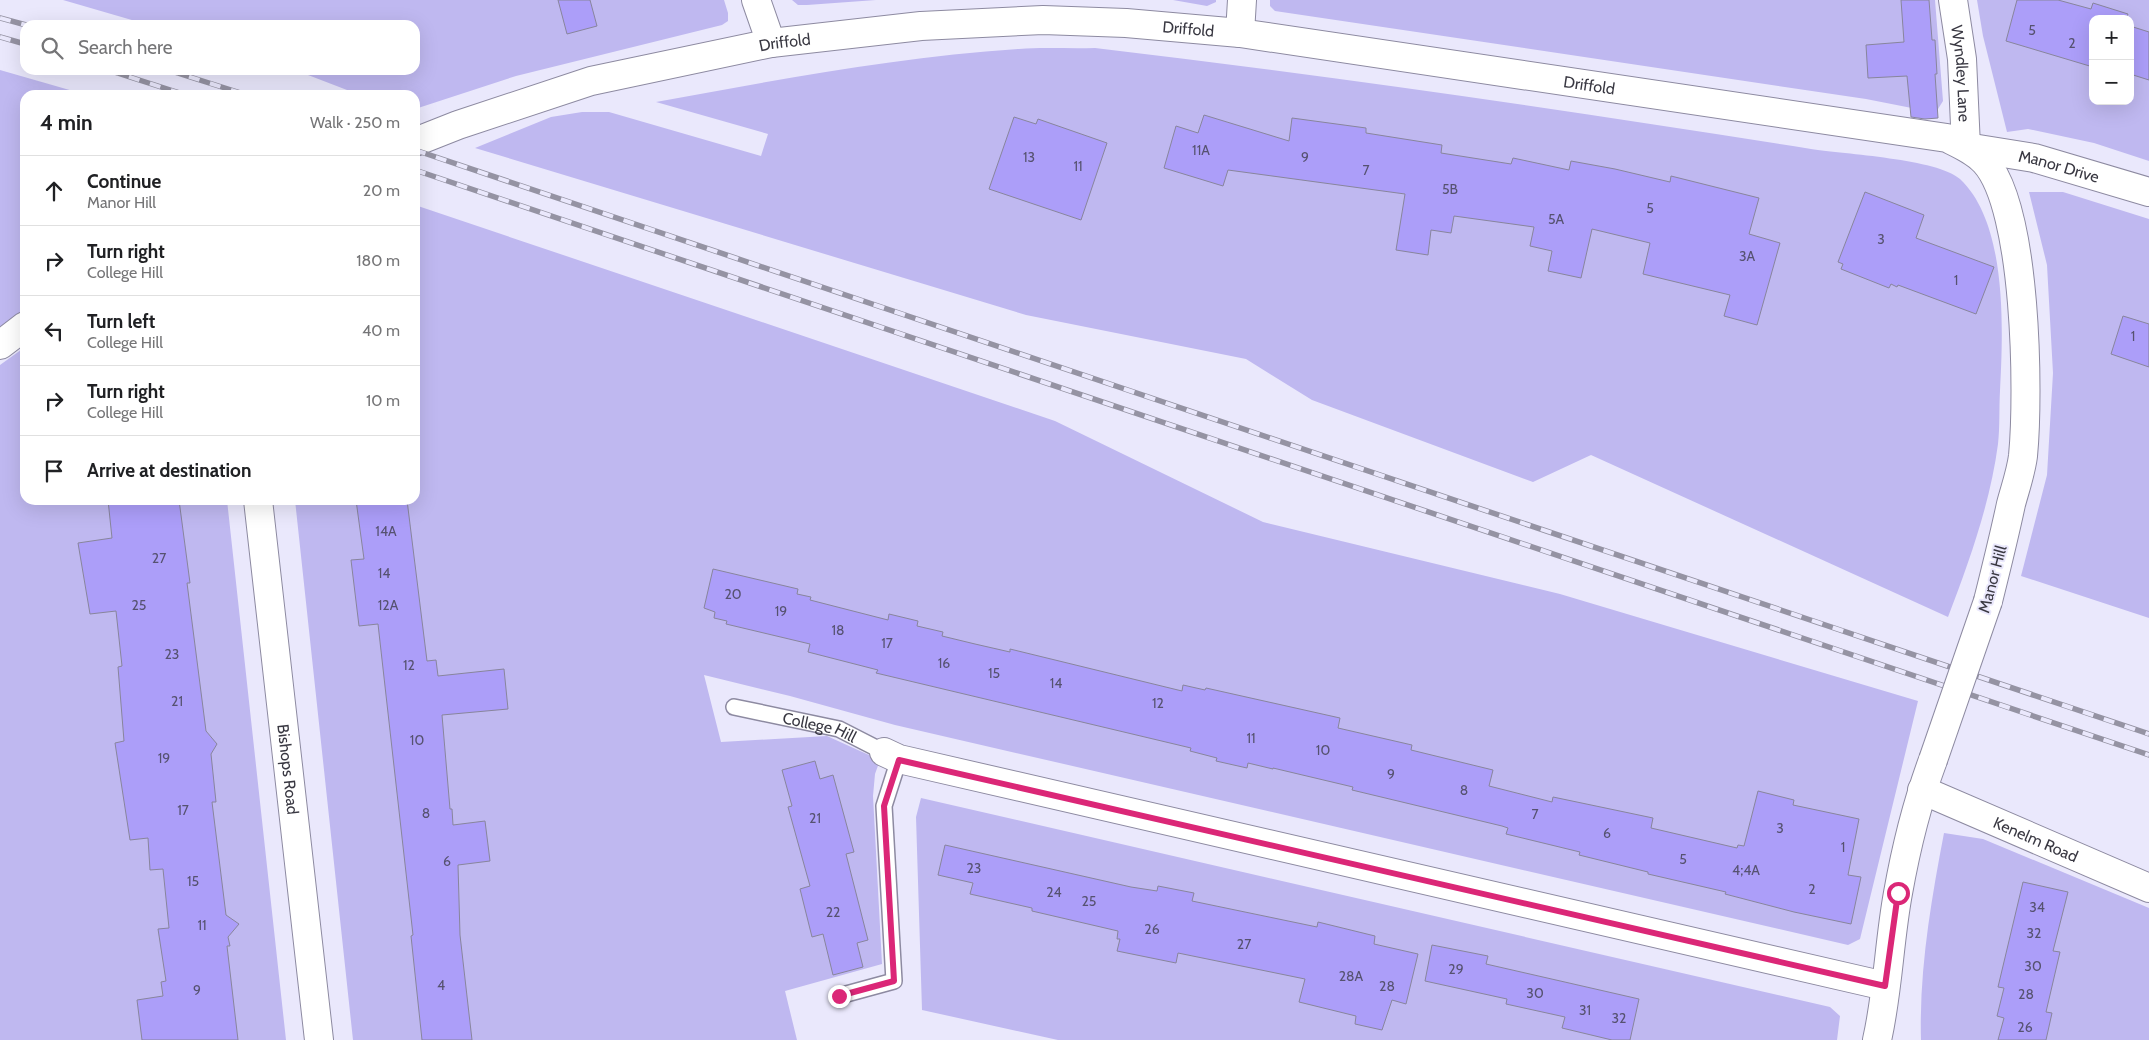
<!DOCTYPE html>
<html lang="en">
<head>
<meta charset="utf-8">
<style>
  body { margin:0; font-family:Cabin,sans-serif; background:#f6f6f6; color:#202124 }
  .controls { position:absolute; right:15px; top:15px; display:grid; overflow:hidden; border-radius:10px; box-shadow:0 5px 20px #0002 }
  .controls button { width:45px; height:45px; display:grid; place-items:center; padding:0; border:0; border-bottom:1px solid #e0e0e0; background:#fff; color:#202124; font:25px sans-serif }
  .stop { position:absolute; width:15px; height:15px; margin:-11px; border:4px solid #db2777; border-radius:50%; background:#fff }
  .stop.end { background:#db2777; border-color:#fff; box-shadow:0 1px 5px #0008 }
  .list { margin:0; padding:0; list-style:none }
  h2 { display:flex; justify-content:space-between; align-items:center; height:65px; margin:0; padding:0 20px; font-size:21px }
  h2 small { font-size:16px; font-weight:400; color:#757577 }
  .list li { display:grid; grid-template-columns:32px 1fr auto; gap:15px; align-items:center; box-sizing:border-box; height:70px; padding:0 20px; border-top:1px solid #e0e0e0 }
  .list b { display:block; font-size:19px; white-space:nowrap }
  .list p { margin:0; font-size:16px; white-space:nowrap; color:#757577 }
  .list em { font-size:16px; font-style:normal; color:#757577 }
  .icon { flex:none; width:28px; height:28px; fill:none; stroke:currentColor; stroke-width:2; stroke-linecap:round; stroke-linejoin:round }
  .map { position:relative; flex:none; width:2149px; height:1040px; overflow:hidden }
  .search { position:absolute; background:#fff; box-shadow:0 5px 20px #0002; left:20px; top:20px; width:400px; height:55px; display:flex; align-items:center; gap:12px; box-sizing:border-box; padding:0 18px; border-radius:15px; color:#757577; font-size:19px }
  .panel { position:absolute; background:#fff; box-shadow:0 5px 20px #0002; left:20px; top:90px; width:400px; height:415px; border-radius:15px }
  .map>svg:first-child { display:block }
</style>
</head>
<body>
<div class="map">
<svg width="2149" height="1040" viewBox="0 0 2149 1040">
  <rect width="100%" height="100%" fill="#eae8fc"/>
  <!-- green -->
  <path fill="#bfb8f0" fill-rule="evenodd" d="M 63,0 L 724,0 L 728,13 L 728,21 L 722,25 L 516,76 L 415,109 L 415,95 L 360,95 L 295,70 L 415,70 L 415,25 L 149,25 Z
    M 792,0 L 876,0 L 807,5 L 798,5 Z
    M 1173,0 L 1216,0 L 1216,2 L 1207,6 Z
    M 1270,0 L 1935,0 L 1943,101 L 1938,109 L 1927,111 L 1866,99 L 1275,11 L 1270,6 Z
    M 1977,0 L 2149,0 L 2149,161 L 2094,143 L 2028,129 L 2007,132 L 1983,36 ZM 2093,19 L 2130,19 L 2130,101 L 2093,101 Z
    M 1095,48 C 1334,76 1573,111 1811,149 C 1844,154 1938,159 1960,179 C 2008,224 2003,331 2000,391 C 1999,408 2000,427 1998,444 C 1990,504 1969,562 1948,617 L 1591,455 L 1533,482 L 1312,400 L 1246,359 L 1026,315 L 475,148 L 551,117 L 582,112 L 609,112 L 761,156 L 768,134 L 656,102 C 776,80 897,57 1019,49 C 1044,47 1070,49 1095,48 Z
    M 0,70 L 87,95 L 25,95 L 25,310 L 0,329 Z
    M 2029,192 L 2063,192 L 2149,219 L 2149,618 L 2021,576 L 2047,475 L 2053,373 L 2047,265 Z
    M 415,205 L 1055,421 L 1263,522 L 1560,594 L 1918,701 L 1860,939 L 1848,945 L 895,725 L 790,696 L 704,675 L 721,742 L 827,736 L 880,760 L 875,774 L 873,796 L 882,964 L 785,991 L 797,1040 L 353,1040 L 295,500 L 415,500 Z
    M 25,347 L 25,500 L 227,500 L 286,1040 L 0,1040 L 0,365 Z
    M 921,798 L 1830,1007 L 1840,1016 L 1837,1040 L 1058,1040 L 922,1010 L 916,817 Z
    M 1944,833 L 1983,839 L 2149,908 L 2149,1040 L 1921,1040 C 1919,971 1931,901 1944,833 Z"/>
  <!-- building -->
  <path fill="#ac9ef9" stroke="#88859c" d="M 558,0 L 590,0 L 597,26 L 567,34 Z
    M 1901,0 L 1929,0 L 1932,40 L 1935,40 L 1937,74 L 1935,74 L 1938,118 L 1925,119 L 1911,117 L 1907,76 L 1868,78 L 1866,45 L 1904,42 Z
    M 2017,0 L 2058,0 L 2091,9 L 2093,3 L 2128,14 L 2126,19 L 2093,19 L 2093,67 L 2006,41 Z
    M 2130,26 L 2149,32 L 2149,80 L 2130,74 Z
    M 1204,115 L 1289,141 L 1292,118 L 1366,128 L 1366,133 L 1442,145 L 1441,153 L 1511,164 L 1513,158 L 1569,170 L 1571,161 L 1615,169 L 1670,182 L 1671,176 L 1759,198 L 1749,234 L 1780,243 L 1757,325 L 1724,316 L 1730,295 L 1643,274 L 1650,243 L 1592,229 L 1581,278 L 1548,271 L 1552,251 L 1530,246 L 1534,227 L 1454,216 L 1451,233 L 1431,230 L 1428,255 L 1396,250 L 1405,194 L 1228,170 L 1223,186 L 1164,168 L 1176,126 L 1198,133 Z
    M 1014,117 L 1036,124 L 1038,119 L 1107,143 L 1081,220 L 989,189 Z
    M 1865,192 L 1924,215 L 1916,238 L 1994,267 L 1976,314 L 1898,285 L 1897,287 L 1891,284 L 1889,288 L 1841,269 L 1843,264 L 1838,262 Z
    M 2123,316 L 2149,324 L 2149,367 L 2111,354 Z
    M 108,500 L 179,500 L 190,583 L 187,583 L 206,731 L 217,744 L 211,754 L 216,802 L 212,802 L 226,915 L 239,924 L 228,937 L 230,946 L 227,946 L 238,1040 L 142,1040 L 137,1000 L 163,996 L 161,982 L 166,981 L 158,929 L 169,928 L 163,869 L 150,870 L 148,838 L 130,840 L 115,743 L 124,741 L 118,667 L 122,666 L 116,611 L 90,614 L 78,543 L 112,538 Z
    M 356,500 L 407,500 L 427,661 L 436,660 L 438,676 L 504,669 L 508,709 L 442,715 L 450,809 L 452,809 L 453,825 L 485,821 L 490,861 L 458,865 L 460,935 L 472,1040 L 422,1040 L 411,936 L 413,935 L 378,624 L 359,626 L 351,560 L 364,559 Z
    M 713,569 L 798,589 L 797,594 L 811,597 L 810,600 L 888,620 L 889,614 L 918,621 L 917,626 L 943,632 L 942,636 L 975,644 L 1010,652 L 1010,649 L 1182,691 L 1183,685 L 1205,690 L 1206,688 L 1340,718 L 1338,728 L 1412,745 L 1411,750 L 1493,770 L 1489,786 L 1552,802 L 1553,797 L 1653,818 L 1651,828 L 1737,848 L 1738,845 L 1744,846 L 1758,791 L 1794,800 L 1793,805 L 1859,819 L 1848,875 L 1861,877 L 1851,924 L 1794,912 L 1725,894 L 1726,892 L 1648,874 L 1648,872 L 1579,855 L 1580,852 L 1506,834 L 1508,828 L 1502,826 L 1352,790 L 1353,787 L 1273,768 L 1273,769 L 1248,763 L 1247,768 L 1216,761 L 1217,758 L 1190,751 L 1191,748 L 876,673 L 878,670 L 808,652 L 810,644 L 726,624 L 727,621 L 714,618 L 715,612 L 704,608 Z
    M 815,761 L 820,779 L 833,775 L 854,852 L 846,854 L 868,940 L 857,943 L 863,967 L 833,975 L 823,934 L 812,937 L 800,889 L 810,886 L 788,807 L 792,806 L 782,770 Z
    M 945,845 L 1131,887 L 1157,891 L 1158,886 L 1194,893 L 1192,901 L 1317,927 L 1318,922 L 1375,936 L 1374,944 L 1418,954 L 1406,1004 L 1392,1000 L 1382,1030 L 1355,1024 L 1356,1016 L 1299,1002 L 1305,979 L 1178,953 L 1176,963 L 1117,951 L 1120,939 L 1117,939 L 1118,931 L 1032,911 L 1032,908 L 970,894 L 973,883 L 938,875 Z
    M 2023,882 L 2068,892 L 2053,951 L 2060,952 L 2046,1012 L 2052,1013 L 2046,1040 L 1998,1040 L 2004,1018 L 1997,1016 L 2004,988 L 1998,987 Z
    M 1432,945 L 1488,956 L 1486,964 L 1639,999 L 1630,1040 L 1612,1040 L 1562,1028 L 1565,1017 L 1506,1004 L 1507,999 L 1425,981 Z"/>
  <g fill="none" stroke-linecap="round" stroke-linejoin="round">
    <!-- lane casing -->
    <g stroke="#8d8aa1" stroke-width="18">
      <g id="lane">
        <path id="s1" d="M 734,707 L 839,729 L 884,752"/>
        <path d="M 839,996 L 894,981 L 884,806 L 899,759"/>
      </g>
    </g>
    <!-- street casing -->
    <g stroke="#8d8aa1" stroke-width="30">
      <g id="street">
        <path d="M 756,0 L 771,43"/>
        <path id="s2" d="M 1953,0 L 1962,59 L 1966,147"/>
        <path d="M 1240,33 L 1242,0"/>
        <path id="s3" d="M 415,142 L 458,125 L 591,81 L 771,43 L 921,26 L 1043,20 L 1126,23 L 1240,33 L 1947,138 C 1961,145 1975,151 1985,162 C 2027,208 2029,394 2023,456 C 2021,472 2015,489 2011,504 C 2004,537 1996,569 1988,601"/>
        <path id="s4" d="M 1966,147 L 2034,158 L 2149,192"/>
        <path d="M 0,345 L 25,326"/>
        <path id="s5" d="M 258,500 L 319,1040"/>
        <path d="M 884,752 L 899,759 L 1885,986"/>
        <path id="s6" d="M 1922,790 L 2149,888"/>
        <path d="M 1877,1040 C 1888,992 1889,942 1898,893 C 1906,848 1917,803 1933,760"/>
      </g>
    </g>
    <!-- lane -->
    <use href="#lane" stroke="#fff" stroke-width="15"/>
    <!-- street -->
    <use href="#street" stroke="#fff" stroke-width="28"/>
    <!-- rail casing -->
    <g stroke="#9593a3" stroke-width="5.5">
      <path id="rail" d="M 0,18 L 26,25
        M 0,37 L 25,44
        M 108,70 L 186,95
        M 168,70 L 247,95
        M 415,150 L 2149,734
        M 415,170 L 2149,755"/>
    </g>
    <!-- rail -->
    <use href="#rail" stroke="#eae8fc" stroke-width="4" stroke-dasharray="11" stroke-linecap="butt"/>
    <!-- street-bridge casing -->
    <g stroke="#8d8aa1" stroke-width="30" stroke-linecap="butt">
      <path id="street-bridge" d="M 1933,760 L 1988,601"/>
    </g>
    <!-- street-bridge -->
    <use href="#street-bridge" stroke="#fff" stroke-width="28"/>
  </g>
  <g fill="none" stroke-linecap="round" stroke-linejoin="round">
    <!-- route -->
    <path stroke="#db2777" stroke-width="6" d="M 839,996 L 894,981 L 884,806 L 899,760 L 1885,986 L 1898,893"/>
  </g>
  <g text-anchor="middle" stroke-width="4" stroke-linejoin="round" paint-order="stroke">
    <!-- number labels -->
    <g font-size="14" fill="#565270">
      <text x="2032" y="35">5</text>
      <text x="2072" y="48">2</text>
      <text x="1201" y="155">11A</text>
      <text x="1029" y="162">13</text>
      <text x="1305" y="162">9</text>
      <text x="1078" y="171">11</text>
      <text x="1366" y="175">7</text>
      <text x="1450" y="194">5B</text>
      <text x="1650" y="213">5</text>
      <text x="1556" y="224">5A</text>
      <text x="1881" y="244">3</text>
      <text x="1747" y="261">3A</text>
      <text x="1956" y="285">1</text>
      <text x="2133" y="341">1</text>
      <text x="386" y="536">14A</text>
      <text x="159" y="563">27</text>
      <text x="384" y="578">14</text>
      <text x="733" y="599">20</text>
      <text x="139" y="610">25</text>
      <text x="388" y="610">12A</text>
      <text x="781" y="616">19</text>
      <text x="838" y="635">18</text>
      <text x="887" y="648">17</text>
      <text x="172" y="659">23</text>
      <text x="944" y="668">16</text>
      <text x="409" y="670">12</text>
      <text x="994" y="678">15</text>
      <text x="1056" y="688">14</text>
      <text x="177" y="706">21</text>
      <text x="1158" y="708">12</text>
      <text x="1251" y="743">11</text>
      <text x="417" y="745">10</text>
      <text x="1323" y="755">10</text>
      <text x="164" y="763">19</text>
      <text x="1391" y="779">9</text>
      <text x="1464" y="795">8</text>
      <text x="183" y="815">17</text>
      <text x="426" y="818">8</text>
      <text x="1535" y="819">7</text>
      <text x="815" y="823">21</text>
      <text x="1780" y="833">3</text>
      <text x="1607" y="838">6</text>
      <text x="1843" y="852">1</text>
      <text x="1683" y="864">5</text>
      <text x="447" y="866">6</text>
      <text x="974" y="873">23</text>
      <text x="1746" y="875">4;4A</text>
      <text x="193" y="886">15</text>
      <text x="1812" y="894">2</text>
      <text x="1054" y="897">24</text>
      <text x="1089" y="906">25</text>
      <text x="2037" y="912">34</text>
      <text x="833" y="917">22</text>
      <text x="202" y="930">11</text>
      <text x="1152" y="934">26</text>
      <text x="2034" y="938">32</text>
      <text x="1244" y="949">27</text>
      <text x="2033" y="971">30</text>
      <text x="1456" y="974">29</text>
      <text x="1351" y="981">28A</text>
      <text x="441" y="990">4</text>
      <text x="1387" y="991">28</text>
      <text x="197" y="995">9</text>
      <text x="1535" y="998">30</text>
      <text x="2026" y="999">28</text>
      <text x="1585" y="1015">31</text>
      <text x="1619" y="1023">32</text>
      <text x="2025" y="1032">26</text>
    </g>
    <!-- street labels -->
    <g font-size="16" fill="#393842" stroke="#eae8fc">
      <text dy="6" stroke="none"><textPath href="#s3" startOffset="789">Driffold</textPath></text>
      <text dy="6" stroke="none"><textPath href="#s3" startOffset="384">Driffold</textPath></text>
      <text dy="6" stroke="none"><textPath href="#s2" startOffset="74">Wyndley Lane</textPath></text>
      <text dy="6" stroke="none"><textPath href="#s3" startOffset="1194">Driffold</textPath></text>
      <text dy="6" stroke="none"><textPath href="#s4" startOffset="95">Manor Drive</textPath></text>
      <text transform="translate(1992 579) rotate(-75)" y="6">Manor Hill</text>
      <text dy="6" stroke="none"><textPath href="#s1" startOffset="88">College Hill</textPath></text>
      <text dy="6" stroke="none"><textPath href="#s5" startOffset="271">Bishops Road</textPath></text>
      <text dy="6" stroke="none"><textPath href="#s6" startOffset="124">Kenelm Road</textPath></text>
    </g>
  </g>
</svg>
<div class="controls">
<button>+</button>
<button>−</button>
</div>
<div class="stop" style="left:1898px;top:893px"></div>
<div class="stop end" style="left:839px;top:996px"></div>
<div class="search"><svg class="icon" aria-label="search" viewBox="0 0 24 24"><circle cx="10" cy="10" r="6"/><path d="M15 15l6 6"/></svg>Search here</div>
<section class="panel">
<h2>4 min<small>Walk · 250 m</small></h2>
<ul class="list">
<li><svg class="icon" aria-label="ahead" viewBox="0 0 24 24"><path d="M12 20V5M6 11l6-6 6 6"/></svg><div><b>Continue</b><p>Manor Hill</p></div><em>20 m</em></li>
<li><svg class="icon" aria-label="right" viewBox="0 0 24 24"><path d="M7 20v-9h11M14 6l5 5-5 5"/></svg><div><b>Turn right</b><p>College Hill</p></div><em>180 m</em></li>
<li><svg class="icon" aria-label="left" viewBox="0 0 24 24"><path d="M17 20v-9H6M10 6l-5 5 5 5"/></svg><div><b>Turn left</b><p>College Hill</p></div><em>40 m</em></li>
<li><svg class="icon" aria-label="right" viewBox="0 0 24 24"><path d="M7 20v-9h11M14 6l5 5-5 5"/></svg><div><b>Turn right</b><p>College Hill</p></div><em>10 m</em></li>
<li><svg class="icon" aria-label="arrive" viewBox="0 0 24 24"><path d="M6 21V4h12l-3 4 3 4H6"/></svg><div><b>Arrive at destination</b></div></li>
</ul>
</section>
</div>
</body>
</html>
